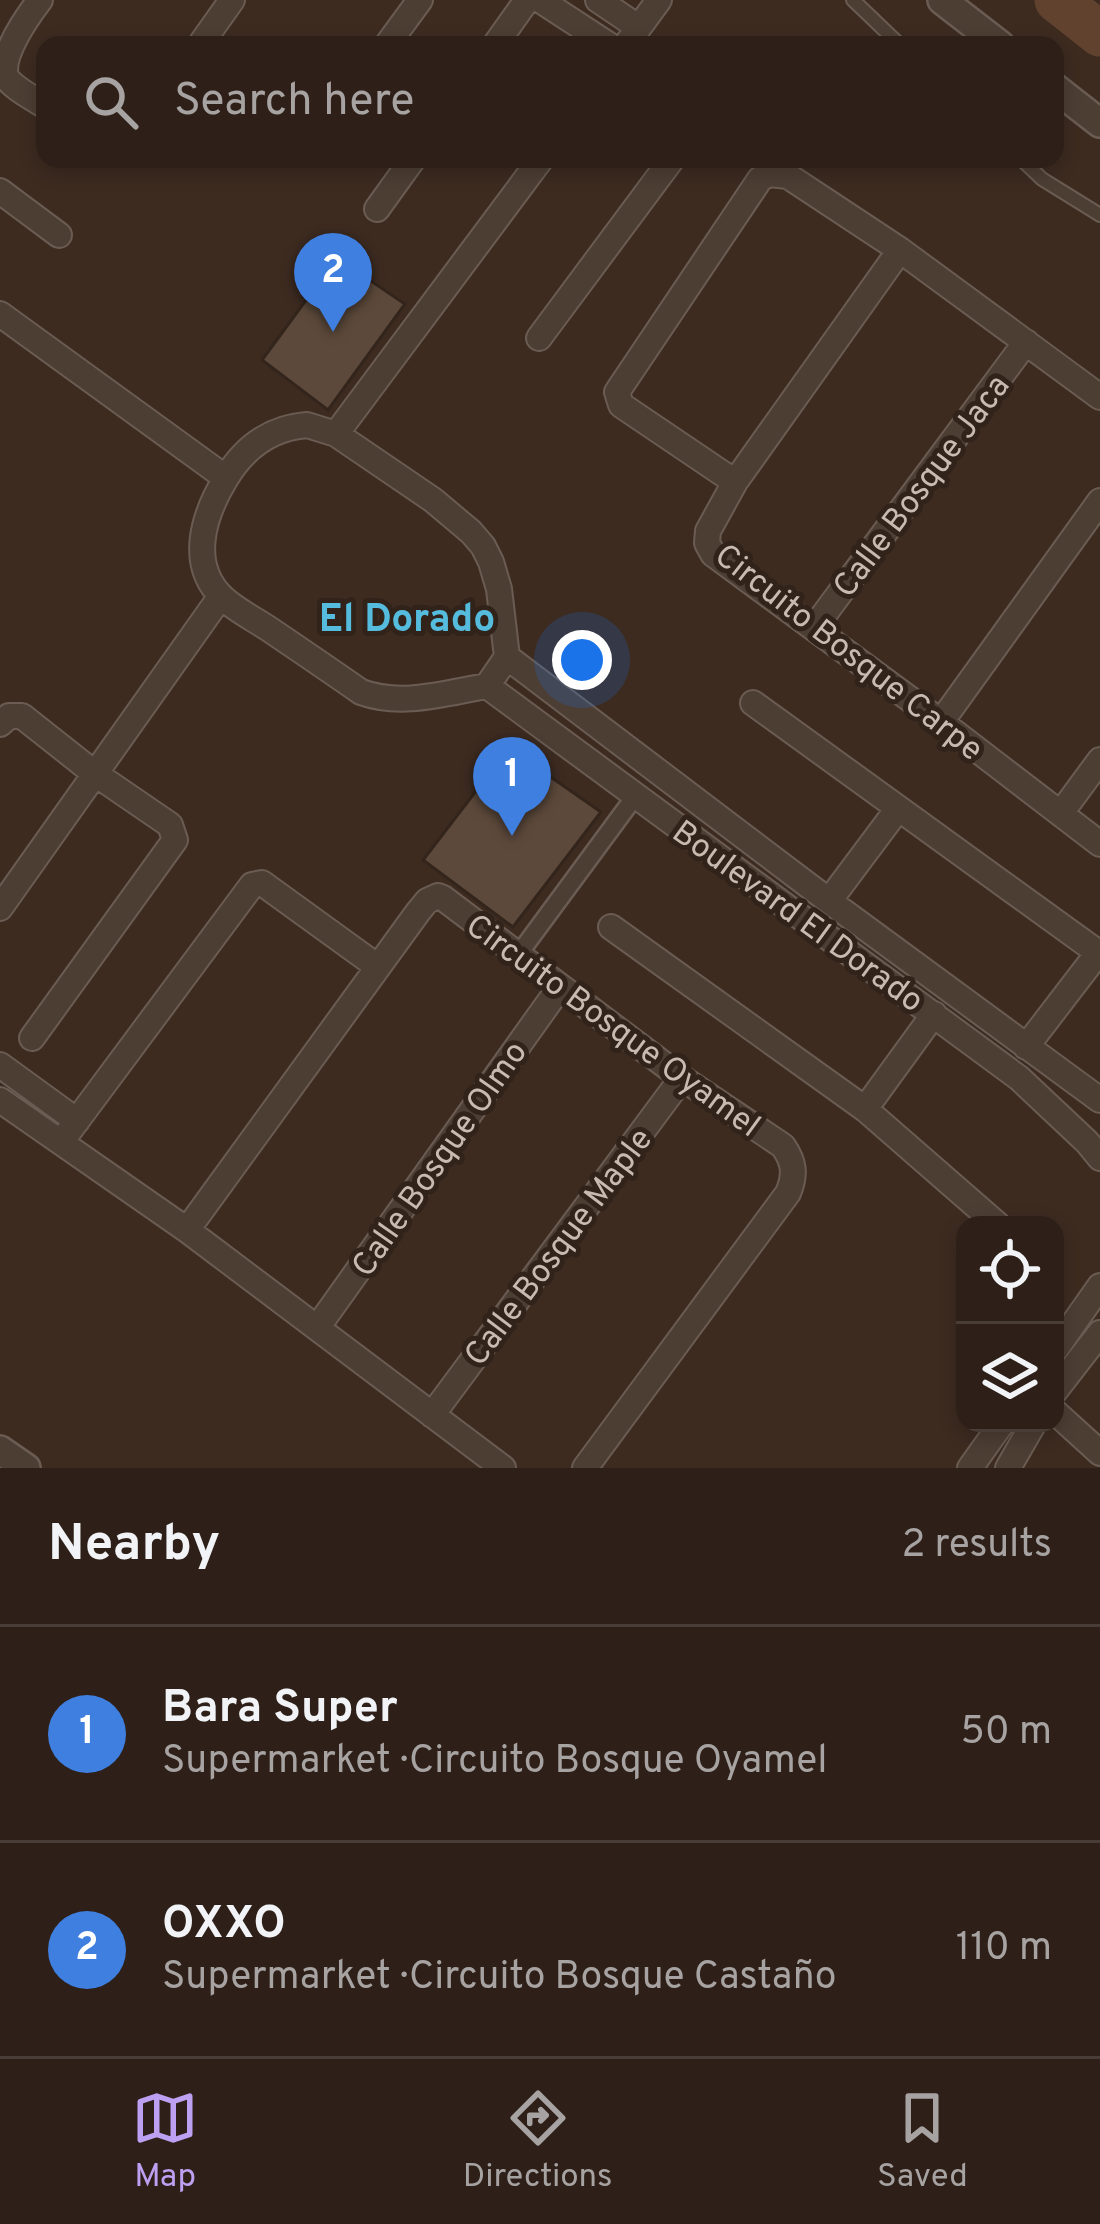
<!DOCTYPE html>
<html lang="en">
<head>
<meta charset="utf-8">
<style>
  body { margin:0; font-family:Overpass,sans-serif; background:#362821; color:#f1f3f6 }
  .controls { position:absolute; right:36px; bottom:36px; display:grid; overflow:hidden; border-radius:24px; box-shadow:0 6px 18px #0003 }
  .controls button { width:108px; height:108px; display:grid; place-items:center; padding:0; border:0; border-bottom:3px solid #493e37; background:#2e2018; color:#f1f3f6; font:60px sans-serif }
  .you { position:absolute; left:582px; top:660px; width:42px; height:42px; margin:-30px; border:9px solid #fff; border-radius:50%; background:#1a73e8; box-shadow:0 0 0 18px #1a73e833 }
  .badge { display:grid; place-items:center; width:78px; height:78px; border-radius:50%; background:#bca0f2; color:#fff; font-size:39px; font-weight:700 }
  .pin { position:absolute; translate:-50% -99px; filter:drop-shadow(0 3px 6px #0008) }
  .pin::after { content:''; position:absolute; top:63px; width:42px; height:36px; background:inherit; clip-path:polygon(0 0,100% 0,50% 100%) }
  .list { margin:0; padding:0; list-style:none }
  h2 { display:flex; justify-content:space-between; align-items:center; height:156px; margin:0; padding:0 48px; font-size:51px }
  h2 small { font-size:39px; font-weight:400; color:#a7a3a2 }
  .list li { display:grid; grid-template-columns:78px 1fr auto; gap:36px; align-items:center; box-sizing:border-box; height:216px; padding:0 48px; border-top:3px solid #493e37 }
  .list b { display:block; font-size:45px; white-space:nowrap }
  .list p { margin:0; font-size:39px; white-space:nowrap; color:#a7a3a2 }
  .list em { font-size:39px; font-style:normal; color:#a7a3a2 }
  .icon { flex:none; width:66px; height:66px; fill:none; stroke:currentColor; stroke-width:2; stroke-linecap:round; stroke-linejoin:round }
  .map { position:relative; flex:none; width:1100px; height:1468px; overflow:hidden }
  .search { position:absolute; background:#2e2018; box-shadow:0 6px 18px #0003; left:36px; right:36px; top:36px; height:132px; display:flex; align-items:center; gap:30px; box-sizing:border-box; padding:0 42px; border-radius:24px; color:#a7a3a2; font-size:45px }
  .sheet { height:588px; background:#2e2018 }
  nav { display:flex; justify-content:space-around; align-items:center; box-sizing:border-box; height:168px; border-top:3px solid #493e37; background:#2e2018; font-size:33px; color:#a7a3a2 }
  nav a { display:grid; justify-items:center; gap:6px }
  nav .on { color:#bca0f2 }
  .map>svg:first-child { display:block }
</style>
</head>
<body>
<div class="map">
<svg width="1100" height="1468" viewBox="0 0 1100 1468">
  <rect width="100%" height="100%" fill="#3d2b20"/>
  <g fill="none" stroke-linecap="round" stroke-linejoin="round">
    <!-- river -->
    <path stroke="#61422f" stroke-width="45" d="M 1057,0 L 1100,34"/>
  </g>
  <!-- building -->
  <path fill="#5c493b" stroke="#33251b" stroke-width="3" d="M 337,258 L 405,304 L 328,410 L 262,360 Z
    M 509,748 L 601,812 L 513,927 L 423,860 Z"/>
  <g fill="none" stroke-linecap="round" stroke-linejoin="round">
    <!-- service casing -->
    <g stroke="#6a5c52" stroke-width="16">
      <path id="service" d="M 853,0 L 900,45
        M 1021,159 L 1042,179 L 1100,215"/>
    </g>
    <!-- pedestrian casing -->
    <g stroke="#6a5c52" stroke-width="21">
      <path id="pedestrian" d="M 518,955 L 636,795"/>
    </g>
    <!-- minor casing -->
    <g stroke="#6a5c52" stroke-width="28">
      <path id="minor" d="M 40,0 C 27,17 0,55 6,77 C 13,88 33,98 45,106
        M 540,0 L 609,45
        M 598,0 L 638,27
        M 200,45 L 232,0
        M 387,45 L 420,0
        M 495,45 L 527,0
        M 626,45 L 659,0
        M 0,191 L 59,235
        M 377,209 L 413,159
        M 900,250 L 735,482 L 708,531 L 707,543 L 713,554 L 941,722 L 1100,844
        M 0,314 L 226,478
        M 539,338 L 672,159
        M 307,425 L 336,434 L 433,500 L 471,532 L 483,546 L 491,562 L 499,589 L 507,657 L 487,686 C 445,693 402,707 361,692 C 331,671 300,650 269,629 C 254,619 236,610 223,598 C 187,564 204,514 226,478 C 245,446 271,428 307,425 Z
        M 336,434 L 541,159
        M 735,482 L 621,405 L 617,392 L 760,179 L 769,174 L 788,176 L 900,250 L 1100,397
        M 814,628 L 1026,342
        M 507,657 L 829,901 L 1100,1100
        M 487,686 L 1019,1078 L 1087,1142 L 1100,1158
        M 753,703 L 1100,954
        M 941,722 L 1100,501
        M 0,724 L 9,716 L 22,716 L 94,773 L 170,825 L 175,840 L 32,1038
        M 1061,813 L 1100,760
        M 829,901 L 897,810
        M 0,908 L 221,596
        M 611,927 L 865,1109 L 998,1225
        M 1026,1047 L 1098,953
        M 0,1065 L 77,1121
        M 0,1100 L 187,1230 L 503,1468
        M 865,1109 L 934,1014
        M 61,1142 L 252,885 L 262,883 L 378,967
        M 187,1230 L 418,912 L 427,901 L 438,896 L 443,898 L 682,1078 L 783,1146 C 794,1162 796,1174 788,1193 L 585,1468
        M 317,1328 L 560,987
        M 1055,1350 L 1100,1286
        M 1055,1391 L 1100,1333
        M 1055,1412 L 1100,1453
        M 432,1415 L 682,1078
        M 970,1468 L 1002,1423
        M 1008,1468 L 1034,1423"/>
    </g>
    <!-- tertiary casing -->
    <g stroke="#6a5c52" stroke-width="32">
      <path id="tertiary" d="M 942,0 L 1000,45
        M 1055,88 L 1100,123
        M 0,1450 L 26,1468"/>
    </g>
    <!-- service -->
    <use href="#service" stroke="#4d3e34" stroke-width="12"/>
    <!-- pedestrian -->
    <use href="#pedestrian" stroke="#4d3e34" stroke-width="16"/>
    <!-- minor -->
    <use href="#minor" stroke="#4d3e34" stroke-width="24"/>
    <!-- tertiary -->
    <use href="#tertiary" stroke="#4d3e34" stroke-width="27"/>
  </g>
  <g text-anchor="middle" stroke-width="10" stroke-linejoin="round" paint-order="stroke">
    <!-- street labels -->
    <g font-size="33" fill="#c8baaf" stroke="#312319">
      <text transform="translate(920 485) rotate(-53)" y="12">Calle Bosque Jaca</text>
      <text transform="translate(850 651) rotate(38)" y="12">Circuito Bosque Carpe</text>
      <text transform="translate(799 915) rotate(36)" y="12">Boulevard El Dorado</text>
      <text transform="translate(614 1024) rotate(36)" y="12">Circuito Bosque Oyamel</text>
      <text transform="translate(438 1158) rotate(-55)" y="12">Calle Bosque Olmo</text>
      <text transform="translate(557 1246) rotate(-53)" y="12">Calle Bosque Maple</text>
    </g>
    <!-- quarter labels -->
    <g font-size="39" font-weight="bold" fill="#55bcde" stroke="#312319">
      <text x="407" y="631">El Dorado</text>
    </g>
  </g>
</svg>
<div class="controls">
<button><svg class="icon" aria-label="locate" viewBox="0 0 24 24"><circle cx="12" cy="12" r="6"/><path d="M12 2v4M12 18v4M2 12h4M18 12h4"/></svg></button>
<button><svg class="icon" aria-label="layers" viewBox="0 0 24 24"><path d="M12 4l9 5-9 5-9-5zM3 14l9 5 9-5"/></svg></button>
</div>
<div class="you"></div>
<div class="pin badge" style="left:512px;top:836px;background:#3f7fe0">1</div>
<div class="pin badge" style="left:333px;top:332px;background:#3f7fe0">2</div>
<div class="search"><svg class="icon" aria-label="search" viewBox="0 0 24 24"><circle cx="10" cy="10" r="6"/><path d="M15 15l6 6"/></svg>Search here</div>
</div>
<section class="sheet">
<h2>Nearby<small>2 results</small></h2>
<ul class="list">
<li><span class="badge" style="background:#3f7fe0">1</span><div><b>Bara Super</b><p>Supermarket · Circuito Bosque Oyamel</p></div><em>50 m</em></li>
<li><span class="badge" style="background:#3f7fe0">2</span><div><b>OXXO</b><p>Supermarket · Circuito Bosque Castaño</p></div><em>110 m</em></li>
</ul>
</section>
<nav>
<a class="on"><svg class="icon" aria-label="map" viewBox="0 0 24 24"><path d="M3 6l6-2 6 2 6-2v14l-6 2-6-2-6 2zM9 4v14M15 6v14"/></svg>Map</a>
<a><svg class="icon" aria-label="directions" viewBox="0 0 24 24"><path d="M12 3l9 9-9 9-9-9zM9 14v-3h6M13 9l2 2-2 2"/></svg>Directions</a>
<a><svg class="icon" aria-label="saved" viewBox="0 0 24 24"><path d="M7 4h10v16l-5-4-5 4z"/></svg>Saved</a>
</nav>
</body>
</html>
